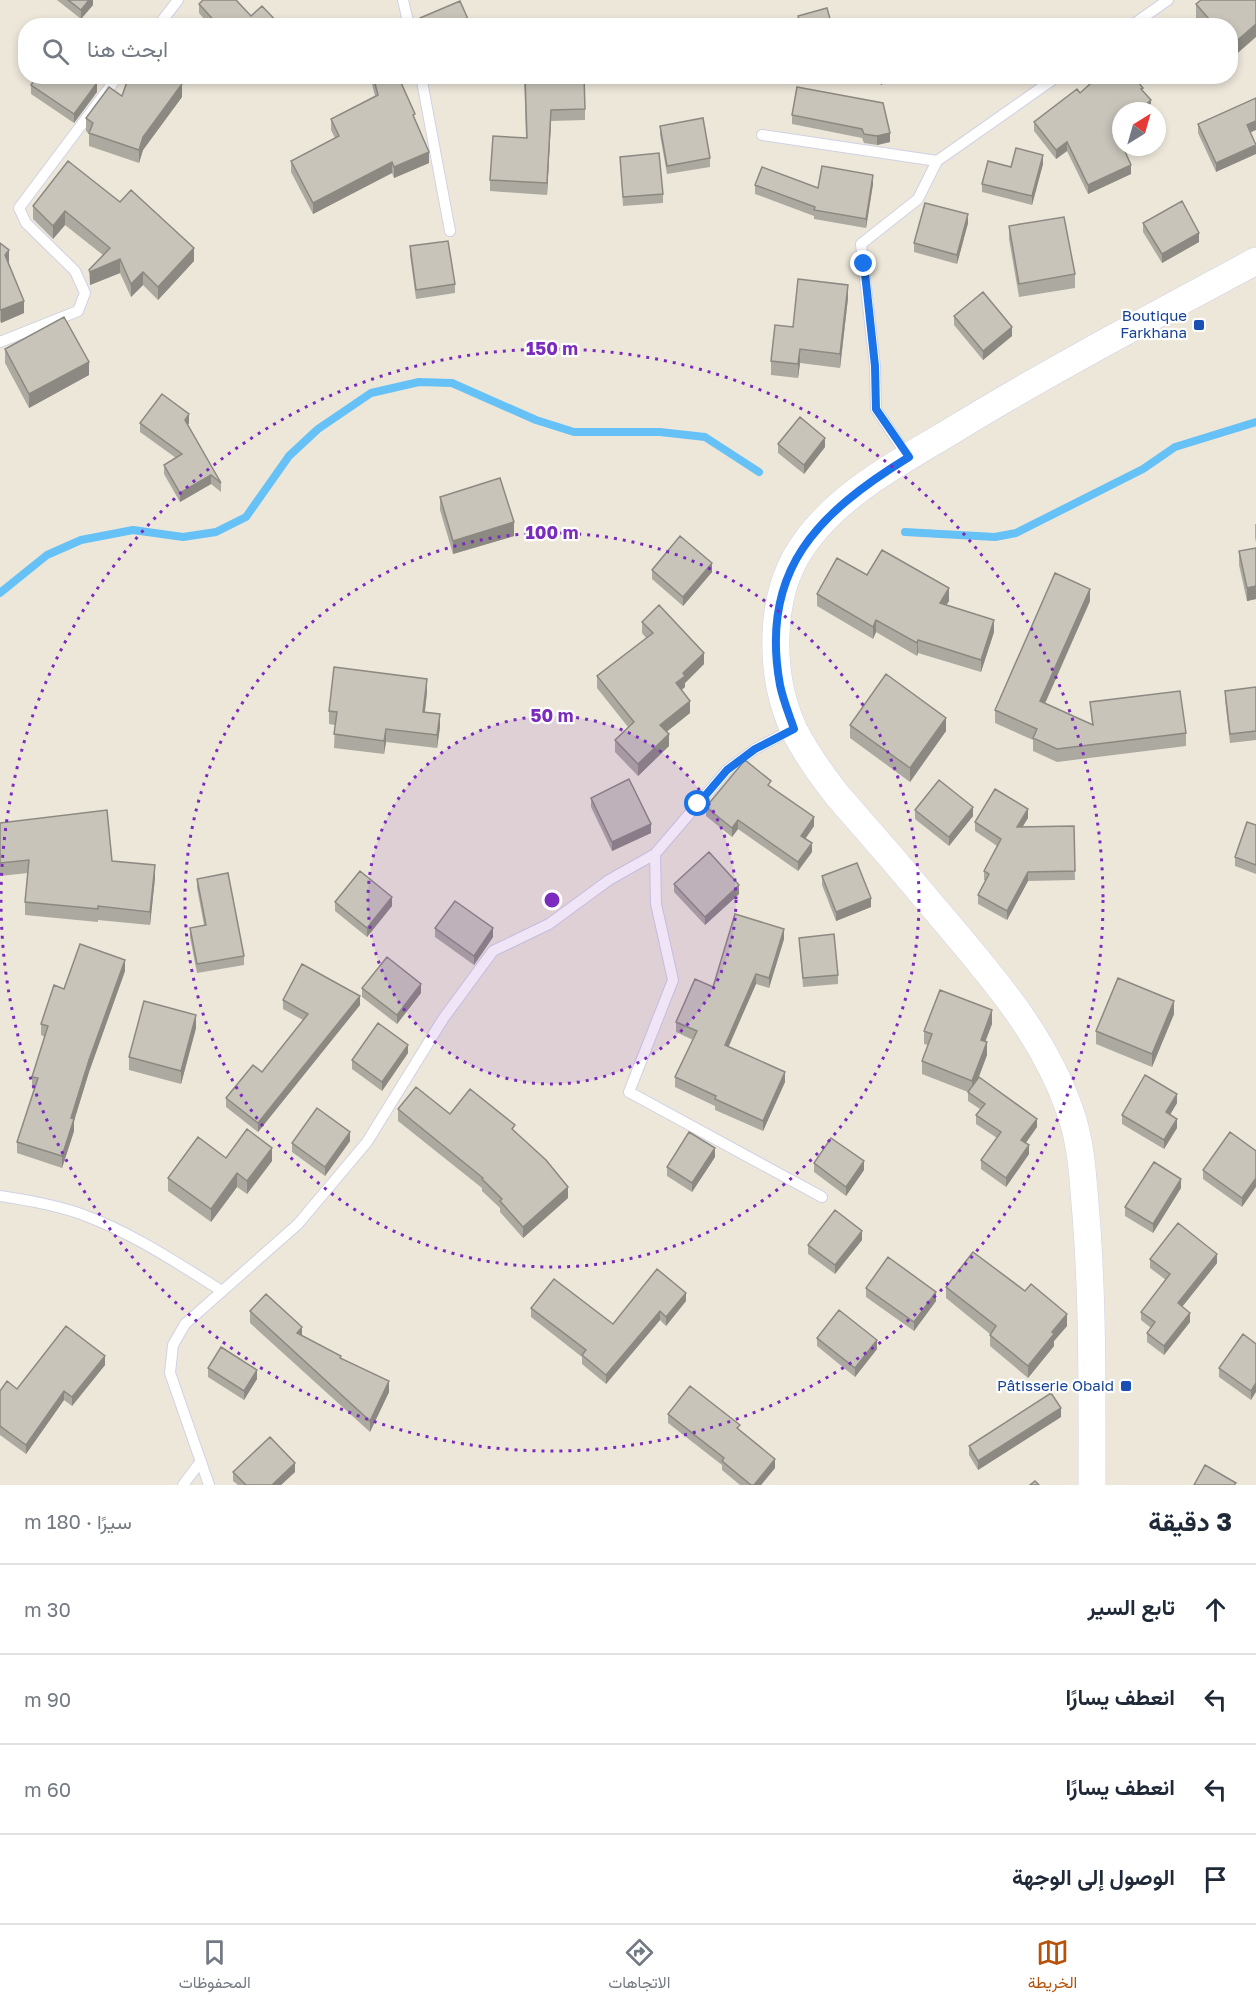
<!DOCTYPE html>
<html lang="ar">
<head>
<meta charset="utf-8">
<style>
  body { margin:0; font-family:"Golos Text",Vazirmatn,sans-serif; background:#f6f6f7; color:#1f2937; direction:rtl }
  .compass { position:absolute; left:1112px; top:102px; width:54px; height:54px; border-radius:50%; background:#fff; box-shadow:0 3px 9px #0003; rotate:37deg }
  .stop { position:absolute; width:18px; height:18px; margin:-14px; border:4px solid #1a73e8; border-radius:50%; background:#fff }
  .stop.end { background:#1a73e8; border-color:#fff; box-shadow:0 2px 6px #0008 }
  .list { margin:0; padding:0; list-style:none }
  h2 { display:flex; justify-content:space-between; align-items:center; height:78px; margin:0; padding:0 24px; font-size:26px }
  h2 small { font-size:20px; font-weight:400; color:#747a83 }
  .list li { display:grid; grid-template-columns:39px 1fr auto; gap:18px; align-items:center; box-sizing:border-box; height:90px; padding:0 24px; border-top:2px solid #e0e1e3 }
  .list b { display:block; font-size:22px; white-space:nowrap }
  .list em { font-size:20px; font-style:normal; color:#747a83 }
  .icon { flex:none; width:33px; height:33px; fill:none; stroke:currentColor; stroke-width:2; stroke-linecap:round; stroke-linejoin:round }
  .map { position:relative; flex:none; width:1256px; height:1485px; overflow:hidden; direction:ltr }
  .search { position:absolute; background:#fff; box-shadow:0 3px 9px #0003; left:18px; right:18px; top:18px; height:66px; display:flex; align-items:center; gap:15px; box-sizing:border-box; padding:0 21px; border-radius:24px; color:#747a83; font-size:22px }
  .sheet { height:438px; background:#fff }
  nav { display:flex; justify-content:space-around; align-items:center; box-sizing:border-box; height:84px; border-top:2px solid #e0e1e3; background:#fff; font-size:16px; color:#747a83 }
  nav a { display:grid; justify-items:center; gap:3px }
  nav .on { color:#b45309 }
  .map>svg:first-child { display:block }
</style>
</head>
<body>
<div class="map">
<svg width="1256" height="1485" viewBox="0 0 1256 1485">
  <rect width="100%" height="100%" fill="#ede7da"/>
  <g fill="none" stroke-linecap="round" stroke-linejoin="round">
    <!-- stream -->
    <path stroke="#66c1f7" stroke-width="8" d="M 905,532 L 995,537 L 1016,533 L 1143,469 L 1175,447 L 1256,422
      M 0,593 L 47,555 L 81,540 L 133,530 L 183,537 L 216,532 L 246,517 L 289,456 L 318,429 L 371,393 L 419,382 L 452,383 L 536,420 L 574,432 L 660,432 L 705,437 L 759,472"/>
    <!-- service casing -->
    <g stroke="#d0d1e4" stroke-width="12">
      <path id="service" d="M 403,0 L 409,26
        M 158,26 L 178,0
        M 1131,26 L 1168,0
        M 421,76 L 450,231
        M 762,135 L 937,161
        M 0,342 L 78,311 L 85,293 L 75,271 L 26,223 L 19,208 L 118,76
        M 908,457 L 876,409 L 875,366 L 861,244 L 918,199 L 937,161 L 1058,76
        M 793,729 L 755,749 L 727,770 L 655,854 L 656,904 L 673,980 L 629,1092 L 822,1197
        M 0,1196 C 27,1200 55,1205 81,1214 C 131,1232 177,1263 222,1291
        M 183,1485 L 201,1461
        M 209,1485 L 170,1373 L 173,1345 L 185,1324 L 298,1224 L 367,1142 L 443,1019 L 493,951 L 549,924 L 609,880 L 655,854"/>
    </g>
    <!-- tertiary casing -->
    <g stroke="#d0d1e4" stroke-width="28">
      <path id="tertiary" d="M 1092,1485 C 1092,1395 1093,1305 1086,1215 C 1083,1182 1082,1146 1071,1114 C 1046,1039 996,981 946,922 C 911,880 875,838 838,796 C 822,776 806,753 794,730 C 769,676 768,597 802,547 C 839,492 903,461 958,427 C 1055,368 1156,315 1256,261"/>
    </g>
    <!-- service -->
    <use href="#service" stroke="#fff" stroke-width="10"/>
    <!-- tertiary -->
    <use href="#tertiary" stroke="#fff" stroke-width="27"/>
  </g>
  <!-- wall -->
  <path fill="#aca9a0" d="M 57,0 L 93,0 L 93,5 L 81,19 Z
    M 1256,0 L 1232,58 L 1230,57 L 1230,26 L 1203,26 L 1196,18 L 1196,4 Z
    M 199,4 L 251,16 L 281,26 L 210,26 L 199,13 Z
    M 370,76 L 403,76 L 403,83 L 401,83 L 415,119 L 429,163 L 394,178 L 392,173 L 313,214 L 291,172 L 291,161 L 335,138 L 331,130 L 331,119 L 375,96 Z
    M 524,76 L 585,109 L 585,120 L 551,121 L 547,195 L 490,191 L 490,180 L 526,138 Z
    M 876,76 L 895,76 L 881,85 Z
    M 31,85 L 97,92 L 74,123 L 31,94 Z
    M 1143,90 L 1151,109 L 1149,111 L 1121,111 L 1121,135 L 1119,137 L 1131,174 L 1088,194 L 1067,151 L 1056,159 L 1034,131 L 1034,122 L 1080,93 Z
    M 122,96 L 182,97 L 143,150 L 139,163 L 89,146 L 89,134 L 86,131 L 86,118 Z
    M 792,115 L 890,133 L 890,142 L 877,145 L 864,143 L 862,138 L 792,124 Z
    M 1198,124 L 1251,132 L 1216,172 L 1198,133 Z
    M 660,126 L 710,158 L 710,167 L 667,174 L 660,135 Z
    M 620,157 L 663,194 L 663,203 L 623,206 Z
    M 68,161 L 194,261 L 158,300 L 143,285 L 131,297 L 120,273 L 90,285 L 89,270 L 103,255 L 65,225 L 53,239 L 33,219 L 33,206 Z
    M 1043,164 L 1032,205 L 982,192 L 982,184 L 1011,167 Z
    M 873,184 L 866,228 L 814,219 L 814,216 L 755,194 L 755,185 L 818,188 Z
    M 968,223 L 957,264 L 914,252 L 914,243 Z
    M 1143,223 L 1199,242 L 1162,263 L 1143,232 Z
    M 1009,226 L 1075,274 L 1075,288 L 1019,297 L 1009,239 Z
    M 0,243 L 9,263 L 8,263 L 24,313 L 1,323 L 0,321 Z
    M 410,246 L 455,284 L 455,293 L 416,299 L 410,255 Z
    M 848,298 L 840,368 L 800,363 L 798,378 L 771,375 L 771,361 L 793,327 Z
    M 954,316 L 1012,336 L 983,360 L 954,325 Z
    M 5,349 L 89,375 L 29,408 L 5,363 Z
    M 140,423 L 189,423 L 188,425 L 221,483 L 221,492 L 211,484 L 180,502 L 164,474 L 164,465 L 176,458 L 140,432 Z
    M 778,444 L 825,447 L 804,474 L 778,453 Z
    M 440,497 L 514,536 L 453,554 L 440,510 Z
    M 1255,524 L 1256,524 L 1256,543 L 1255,537 Z
    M 1256,548 L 1256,599 L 1247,601 L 1239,565 L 1239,551 Z
    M 652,570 L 712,572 L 683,606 L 652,579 Z
    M 867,575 L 949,601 L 946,605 L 994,632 L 981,672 L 918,653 L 917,656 L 876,632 L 873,639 L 817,606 L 817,594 Z
    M 1090,601 L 1045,704 L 1092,724 L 1090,702 L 1186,733 L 1186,746 L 1057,762 L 1033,751 L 1033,740 L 995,723 L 995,710 Z
    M 642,622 L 704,664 L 685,683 L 685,687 L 681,690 L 690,713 L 666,732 L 669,746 L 638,776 L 615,752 L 615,740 L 628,727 L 597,688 L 597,676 L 646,638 L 642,633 Z
    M 1256,687 L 1256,740 L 1230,743 L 1225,700 L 1225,691 Z
    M 427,692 L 425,712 L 440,727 L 437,748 L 386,742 L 384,754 L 334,748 L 335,725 L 329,724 L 329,711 Z
    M 850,725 L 946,731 L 910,782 L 850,738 Z
    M 771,787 L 814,826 L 805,839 L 812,852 L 798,871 L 738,829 L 732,837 L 706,816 L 706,807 Z
    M 591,798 L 651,833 L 612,851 L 591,807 Z
    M 915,810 L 973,816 L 949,846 L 915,819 Z
    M 1028,818 L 1022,827 L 1074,826 L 1075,880 L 1028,881 L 1007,920 L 978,904 L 978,895 L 986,881 L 984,880 L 984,871 L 997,846 L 975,831 L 975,822 Z
    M 0,823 L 112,861 L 155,878 L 150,925 L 98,920 L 98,922 L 25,915 L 25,902 L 28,873 L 0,876 Z
    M 1256,825 L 1256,874 L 1235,866 L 1235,857 Z
    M 822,876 L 871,907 L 836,921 L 822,885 Z
    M 197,879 L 244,956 L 244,965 L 197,973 L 190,937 L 190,928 L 204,925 L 197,888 Z
    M 674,884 L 739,894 L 705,925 L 674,892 Z
    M 335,902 L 392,906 L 367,937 L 335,911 Z
    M 435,928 L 493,937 L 474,965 L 435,937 Z
    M 799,938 L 838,975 L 838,984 L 803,987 Z
    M 784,939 L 769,988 L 756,984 L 728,1046 L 785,1082 L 763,1131 L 715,1110 L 715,1106 L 675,1087 L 675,1077 L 693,1040 L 676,1032 L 676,1022 L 713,987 Z
    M 125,971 L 89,1072 L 74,1121 L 74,1131 L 62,1168 L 17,1153 L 17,1142 L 35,1089 L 32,1088 L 32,1077 L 45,1037 L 41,1035 L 41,1024 L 64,989 Z
    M 362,988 L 421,993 L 397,1024 L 362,997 Z
    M 283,1000 L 360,1005 L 258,1132 L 226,1107 L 226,1098 L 262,1072 L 303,1020 L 283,1009 Z
    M 1174,1014 L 1152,1067 L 1096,1044 L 1096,1031 Z
    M 992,1024 L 985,1041 L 987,1055 L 979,1077 L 1037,1127 L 1026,1143 L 1029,1154 L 1006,1187 L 981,1169 L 981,1160 L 997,1138 L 976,1124 L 976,1115 L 980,1109 L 968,1101 L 968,1092 L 922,1074 L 922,1061 L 928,1045 L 924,1044 L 924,1031 Z
    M 196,1028 L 181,1084 L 129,1070 L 129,1057 Z
    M 408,1053 L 382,1091 L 352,1069 L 352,1060 Z
    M 1177,1103 L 1170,1115 L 1177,1128 L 1164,1149 L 1122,1124 L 1122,1115 Z
    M 398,1109 L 450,1114 L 515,1131 L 568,1198 L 523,1238 L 500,1212 L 500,1208 L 482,1191 L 482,1188 L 398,1121 Z
    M 350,1141 L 325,1176 L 292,1152 L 292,1143 Z
    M 1256,1151 L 1242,1207 L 1203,1179 L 1203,1170 Z
    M 715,1157 L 692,1192 L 667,1176 L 667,1167 Z
    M 226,1158 L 272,1161 L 247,1194 L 237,1187 L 211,1222 L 168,1191 L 168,1178 Z
    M 814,1163 L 864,1170 L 846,1196 L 814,1172 Z
    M 1181,1188 L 1153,1233 L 1125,1216 L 1125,1207 Z
    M 862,1240 L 835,1274 L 808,1254 L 808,1245 Z
    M 1150,1259 L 1217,1263 L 1182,1307 L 1190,1322 L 1164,1355 L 1147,1342 L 1147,1333 L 1151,1328 L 1141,1320 L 1141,1312 L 1166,1280 L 1150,1268 Z
    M 946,1287 L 1067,1326 L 1054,1341 L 1054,1346 L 1028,1378 L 990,1346 L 990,1334 L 946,1298 Z
    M 866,1288 L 936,1301 L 914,1331 L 866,1297 Z
    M 686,1301 L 666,1326 L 660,1320 L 606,1384 L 582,1364 L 582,1357 L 531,1317 L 531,1308 L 613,1324 Z
    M 250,1311 L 302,1336 L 341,1358 L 389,1392 L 370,1432 L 250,1323 Z
    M 817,1338 L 877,1349 L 855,1377 L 817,1346 Z
    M 1256,1344 L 1251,1400 L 1219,1377 L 1219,1368 Z
    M 105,1365 L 72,1406 L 64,1400 L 26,1454 L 0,1435 L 0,1391 L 17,1389 Z
    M 208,1368 L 257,1379 L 244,1400 L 208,1377 Z
    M 668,1414 L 740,1430 L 775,1468 L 761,1485 L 740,1485 L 722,1470 L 722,1465 L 668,1423 Z
    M 1061,1417 L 978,1470 L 969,1455 L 969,1446 Z
    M 233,1472 L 295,1472 L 281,1485 L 238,1485 L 233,1481 Z"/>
  <!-- shaded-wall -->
  <path fill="#8c8982" d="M 89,0 L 93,0 L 93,5 L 81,19 L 81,10 Z
    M 1256,24 L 1256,37 L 1232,58 L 1232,45 Z
    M 396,76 L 403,76 L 403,83 L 396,85 Z
    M 881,76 L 895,76 L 881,85 Z
    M 97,83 L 97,92 L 74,123 L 74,114 Z
    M 182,84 L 182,97 L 143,150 L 139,163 L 139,150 L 143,137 Z
    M 1151,100 L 1151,109 L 1149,111 L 1138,111 Z
    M 551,110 L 551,121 L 547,195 L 547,183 Z
    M 1256,121 L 1256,130 L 1247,134 L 1247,125 Z
    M 1121,126 L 1121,135 L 1116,140 L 1116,131 Z
    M 890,133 L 890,142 L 877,145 L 877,136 Z
    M 1067,142 L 1067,151 L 1056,159 L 1056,150 Z
    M 1256,145 L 1256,154 L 1216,172 L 1216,163 Z
    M 429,152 L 429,163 L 394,178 L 394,167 Z
    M 1043,155 L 1043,164 L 1032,205 L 1032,196 Z
    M 392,162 L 392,173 L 313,214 L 313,203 Z
    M 1131,165 L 1131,174 L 1088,194 L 1088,185 Z
    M 873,175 L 873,184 L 866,228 L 866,219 Z
    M 65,211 L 65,225 L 53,239 L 53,226 Z
    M 968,214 L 968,223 L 957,264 L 957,255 Z
    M 1199,233 L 1199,242 L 1162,263 L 1162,254 Z
    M 194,248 L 194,261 L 158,300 L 158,287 Z
    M 9,250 L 9,263 L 5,268 L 5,255 Z
    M 120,259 L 120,273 L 90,285 L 90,272 Z
    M 143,272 L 143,285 L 131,297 L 131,284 Z
    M 848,285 L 848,298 L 840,368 L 840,354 Z
    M 24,301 L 24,313 L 1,323 L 1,310 Z
    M 1012,327 L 1012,336 L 983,360 L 983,351 Z
    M 800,349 L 800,363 L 798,378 L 798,364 Z
    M 89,362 L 89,375 L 29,408 L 29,394 Z
    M 189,414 L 189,423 L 185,429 L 185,420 Z
    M 825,438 L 825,447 L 804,474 L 804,465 Z
    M 211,475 L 211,484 L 180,502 L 180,493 Z
    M 514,522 L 514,536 L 453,554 L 453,541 Z
    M 712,563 L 712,572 L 683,606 L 683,597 Z
    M 1256,586 L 1256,599 L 1247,601 L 1247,588 Z
    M 949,588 L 949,601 L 940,615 L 940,603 Z
    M 1090,589 L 1090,601 L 1040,714 L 1040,701 Z
    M 876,620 L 876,632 L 873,639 L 873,627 Z
    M 994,620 L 994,632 L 981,672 L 981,660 Z
    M 918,640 L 918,653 L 917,656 L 917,643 Z
    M 704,653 L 704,664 L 685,683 L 685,687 L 676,695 L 676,683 L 683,673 Z
    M 427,679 L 427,692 L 423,725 L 423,712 Z
    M 690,701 L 690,713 L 660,737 L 660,725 Z
    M 440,714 L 440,727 L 437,748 L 437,735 Z
    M 946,718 L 946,731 L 910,782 L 910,768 Z
    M 386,729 L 386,742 L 384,754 L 384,741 Z
    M 669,734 L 669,746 L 638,776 L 638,764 Z
    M 973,807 L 973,816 L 949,846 L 949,837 Z
    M 1028,809 L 1028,818 L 1017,836 L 1017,827 Z
    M 814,817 L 814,826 L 801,845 L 801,836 Z
    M 738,820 L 738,829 L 732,837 L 732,828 Z
    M 651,824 L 651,833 L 612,851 L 612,842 Z
    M 812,843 L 812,852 L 798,871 L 798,862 Z
    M 155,865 L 155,878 L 150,925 L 150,912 Z
    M 1028,872 L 1028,881 L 1007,920 L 1007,911 Z
    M 739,885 L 739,894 L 705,925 L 705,917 Z
    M 392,897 L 392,906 L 367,937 L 367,928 Z
    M 871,898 L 871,907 L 836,921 L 836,912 Z
    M 493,928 L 493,937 L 474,965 L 474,956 Z
    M 784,929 L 784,939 L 769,988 L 769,978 Z
    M 125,960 L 125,971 L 89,1072 L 74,1121 L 74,1131 L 62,1168 L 62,1156 L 71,1118 L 89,1060 Z
    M 756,974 L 756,984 L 725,1055 L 725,1045 Z
    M 421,984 L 421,993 L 397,1024 L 397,1015 Z
    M 360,996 L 360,1005 L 258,1132 L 258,1123 Z
    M 1174,1001 L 1174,1014 L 1152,1067 L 1152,1054 Z
    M 992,1010 L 992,1024 L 981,1053 L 981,1040 Z
    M 196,1015 L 196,1028 L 181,1084 L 181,1071 Z
    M 987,1042 L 987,1055 L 972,1094 L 972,1081 Z
    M 408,1045 L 408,1053 L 382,1091 L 382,1082 Z
    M 785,1072 L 785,1082 L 763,1131 L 763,1121 Z
    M 1177,1094 L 1177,1103 L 1166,1121 L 1166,1112 Z
    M 1037,1119 L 1037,1127 L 1021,1149 L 1021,1140 Z
    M 1177,1119 L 1177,1128 L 1164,1149 L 1164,1140 Z
    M 350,1132 L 350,1141 L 325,1176 L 325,1167 Z
    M 1029,1145 L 1029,1154 L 1006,1187 L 1006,1178 Z
    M 272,1148 L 272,1161 L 247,1194 L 247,1181 Z
    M 715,1148 L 715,1157 L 692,1192 L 692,1183 Z
    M 864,1161 L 864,1170 L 846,1196 L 846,1187 Z
    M 237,1173 L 237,1187 L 211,1222 L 211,1209 Z
    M 1256,1178 L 1256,1187 L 1242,1207 L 1242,1198 Z
    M 1181,1179 L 1181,1188 L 1153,1233 L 1153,1224 Z
    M 568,1187 L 568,1198 L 523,1238 L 523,1227 Z
    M 862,1231 L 862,1240 L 835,1274 L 835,1265 Z
    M 1217,1254 L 1217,1263 L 1178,1312 L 1178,1303 Z
    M 936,1292 L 936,1301 L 914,1331 L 914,1322 Z
    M 686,1293 L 686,1301 L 666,1326 L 666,1317 Z
    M 660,1311 L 660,1320 L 606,1384 L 606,1375 Z
    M 1190,1313 L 1190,1322 L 1164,1355 L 1164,1346 Z
    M 1067,1314 L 1067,1326 L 1054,1341 L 1054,1346 L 1028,1378 L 1028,1366 L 1052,1332 Z
    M 302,1327 L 302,1338 L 297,1333 Z
    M 877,1340 L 877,1349 L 855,1377 L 855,1368 Z
    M 105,1356 L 105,1365 L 72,1406 L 72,1397 Z
    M 257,1370 L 257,1379 L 244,1400 L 244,1391 Z
    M 389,1381 L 389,1392 L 370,1432 L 370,1421 Z
    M 1256,1383 L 1256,1392 L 1251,1400 L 1251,1391 Z
    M 64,1391 L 64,1400 L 26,1454 L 26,1445 Z
    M 1061,1408 L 1061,1417 L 978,1470 L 978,1461 Z
    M 775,1459 L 775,1468 L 761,1485 L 754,1485 Z
    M 295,1463 L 295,1472 L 281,1485 L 272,1485 Z"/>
  <!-- building -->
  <path fill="#c8c4ba" stroke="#8c8982" stroke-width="1.5" d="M 68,0 L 89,0 L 81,10 Z
    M 203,0 L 236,0 L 251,16 L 262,6 L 281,26 L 219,26 L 199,4 Z
    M 1201,0 L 1256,0 L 1256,24 L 1232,45 L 1230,44 L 1230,26 L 1215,26 L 1196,4 Z
    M 460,1 L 471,26 L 423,26 L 420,18 Z
    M 827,8 L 832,26 L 801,26 L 798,16 Z
    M 37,76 L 87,76 L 97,83 L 74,114 L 31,85 Z
    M 129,76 L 171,76 L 182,84 L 143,137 L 139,150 L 89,133 L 93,123 L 86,118 L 109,87 L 122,96 Z
    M 373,76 L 398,76 L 415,114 L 413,115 L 429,152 L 394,167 L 392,162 L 313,203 L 291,161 L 339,136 L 331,119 L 378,95 Z
    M 525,76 L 584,76 L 585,109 L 551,110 L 547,183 L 490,180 L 493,136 L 527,138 Z
    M 1099,76 L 1133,76 L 1143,88 L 1141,89 L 1151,100 L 1138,111 L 1121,111 L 1121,126 L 1116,131 L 1121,142 L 1121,147 L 1123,147 L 1131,165 L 1088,185 L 1067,142 L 1056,150 L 1034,122 L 1077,89 L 1080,93 Z
    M 797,87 L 883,103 L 890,133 L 877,136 L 864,134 L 862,129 L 792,115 Z
    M 1256,98 L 1256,121 L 1247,125 L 1256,145 L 1216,163 L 1198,124 Z
    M 703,118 L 710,158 L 667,166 L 660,126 Z
    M 1016,148 L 1043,155 L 1032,196 L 982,184 L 988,161 L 1011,167 Z
    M 659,153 L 663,194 L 623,197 L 620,157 Z
    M 68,161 L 120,202 L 131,190 L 194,248 L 158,287 L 143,272 L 131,284 L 120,259 L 90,272 L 89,270 L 110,248 L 65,211 L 53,226 L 33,206 Z
    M 822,166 L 873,175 L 866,219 L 814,210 L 815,207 L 755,185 L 762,167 L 818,188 Z
    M 1182,201 L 1199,233 L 1162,254 L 1143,223 Z
    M 925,203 L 968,214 L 957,255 L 914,243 Z
    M 1064,217 L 1075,274 L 1019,284 L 1009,226 Z
    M 448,241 L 455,284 L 416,290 L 410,246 Z
    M 0,243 L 9,250 L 5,255 L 24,301 L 1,310 L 0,309 Z
    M 798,279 L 848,285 L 840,354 L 800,349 L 798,364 L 771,361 L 775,325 L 793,327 Z
    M 983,292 L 1012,327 L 983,351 L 954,316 Z
    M 64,317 L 89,362 L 29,394 L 5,349 Z
    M 162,394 L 189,414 L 185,420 L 221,483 L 211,475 L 180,493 L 164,465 L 182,454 L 140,423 Z
    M 800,417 L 825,438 L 804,465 L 778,444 Z
    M 500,478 L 514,522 L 453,541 L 440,497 Z
    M 680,536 L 712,563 L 683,597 L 652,570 Z
    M 1256,548 L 1256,586 L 1247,588 L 1239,551 Z
    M 882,550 L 949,588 L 940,603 L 994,620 L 981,660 L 918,640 L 917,643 L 876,620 L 873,627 L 817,594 L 837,558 L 867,575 Z
    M 1055,573 L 1090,589 L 1040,701 L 1093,725 L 1090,702 L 1180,691 L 1186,733 L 1057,749 L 1033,738 L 1037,729 L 995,710 Z
    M 659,605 L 704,653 L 683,673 L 685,676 L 676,683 L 690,701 L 660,725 L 669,734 L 638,764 L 615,740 L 634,722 L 597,676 L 653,633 L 642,622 Z
    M 334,667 L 427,679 L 423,712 L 440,714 L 437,735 L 386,729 L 384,741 L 334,734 L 337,712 L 329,711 Z
    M 886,674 L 946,718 L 910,768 L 850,725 Z
    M 1256,687 L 1256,731 L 1230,734 L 1225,691 Z
    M 745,760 L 771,781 L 768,785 L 814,817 L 801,836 L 812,843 L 798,862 L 738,820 L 732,828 L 706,807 Z
    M 629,779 L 651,824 L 612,842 L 591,798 Z
    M 939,780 L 973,807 L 949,837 L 915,810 Z
    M 995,789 L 1028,809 L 1017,827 L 1074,826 L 1075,871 L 1028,872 L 1007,911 L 978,895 L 989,874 L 984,871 L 1001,839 L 975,822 Z
    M 107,810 L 112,861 L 155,865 L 150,912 L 98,906 L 98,909 L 25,902 L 29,860 L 0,863 L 0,823 Z
    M 1247,822 L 1256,825 L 1256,865 L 1235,857 Z
    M 709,852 L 739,885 L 705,917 L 674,884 Z
    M 857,863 L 871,898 L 836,912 L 822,876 Z
    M 360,871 L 392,897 L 367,928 L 335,902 Z
    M 228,873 L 244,956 L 197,964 L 190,928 L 206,925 L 197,879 Z
    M 455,901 L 493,928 L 474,956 L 435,928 Z
    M 735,914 L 784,929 L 769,978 L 756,974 L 725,1045 L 785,1072 L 763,1121 L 715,1099 L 716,1096 L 675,1077 L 697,1031 L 676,1022 L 695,979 L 713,987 Z
    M 834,934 L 838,975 L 803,978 L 799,938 Z
    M 80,944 L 125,960 L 89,1060 L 71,1118 L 74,1119 L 62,1156 L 17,1142 L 38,1078 L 32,1077 L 48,1026 L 41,1024 L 54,985 L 64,989 Z
    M 387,957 L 421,984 L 397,1015 L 362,988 Z
    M 302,964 L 360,996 L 258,1123 L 226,1098 L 253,1065 L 262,1072 L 308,1014 L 283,1000 Z
    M 1118,978 L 1174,1001 L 1152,1054 L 1096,1031 Z
    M 940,990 L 992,1010 L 981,1040 L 987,1042 L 972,1081 L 922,1061 L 932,1034 L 924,1031 Z
    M 144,1001 L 196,1015 L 181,1071 L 129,1057 Z
    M 378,1023 L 408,1045 L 382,1082 L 352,1060 Z
    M 1145,1075 L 1177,1094 L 1166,1112 L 1177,1119 L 1164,1140 L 1122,1115 Z
    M 979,1077 L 1037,1119 L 1021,1140 L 1029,1145 L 1006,1178 L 981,1160 L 1001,1132 L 976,1115 L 985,1104 L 968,1092 Z
    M 416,1087 L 450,1114 L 470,1089 L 515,1125 L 512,1129 L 546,1160 L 568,1187 L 523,1227 L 500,1201 L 502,1199 L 482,1179 L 483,1178 L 398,1109 Z
    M 317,1108 L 350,1132 L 325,1167 L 292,1143 Z
    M 247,1129 L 272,1148 L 247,1181 L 237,1173 L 211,1209 L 168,1178 L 198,1137 L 226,1158 Z
    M 689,1132 L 715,1148 L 692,1183 L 667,1167 Z
    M 1230,1132 L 1256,1151 L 1256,1178 L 1242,1198 L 1203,1170 Z
    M 831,1138 L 864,1161 L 846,1187 L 814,1163 Z
    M 1154,1162 L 1181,1179 L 1153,1224 L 1125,1207 Z
    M 835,1210 L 862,1231 L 835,1265 L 808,1245 Z
    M 1178,1223 L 1217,1254 L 1178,1303 L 1190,1313 L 1164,1346 L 1147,1333 L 1155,1322 L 1141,1312 L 1170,1274 L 1150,1259 Z
    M 973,1252 L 1025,1291 L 1031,1284 L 1067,1314 L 1052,1332 L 1054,1334 L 1028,1366 L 990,1335 L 996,1326 L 946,1287 Z
    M 888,1257 L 936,1292 L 914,1322 L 866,1288 Z
    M 657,1269 L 686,1293 L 666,1317 L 660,1311 L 606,1375 L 582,1355 L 586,1350 L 531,1308 L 554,1279 L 613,1324 Z
    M 266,1294 L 302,1327 L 297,1333 L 341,1356 L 340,1358 L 389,1381 L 370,1421 L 250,1311 Z
    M 839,1310 L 877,1340 L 855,1368 L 817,1338 Z
    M 66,1326 L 105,1356 L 72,1397 L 64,1391 L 26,1445 L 0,1426 L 0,1391 L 7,1381 L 17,1389 Z
    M 1243,1334 L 1256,1344 L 1256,1383 L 1251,1391 L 1219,1368 Z
    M 221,1347 L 257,1370 L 244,1391 L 208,1368 Z
    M 690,1386 L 740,1425 L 737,1428 L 775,1459 L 754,1485 L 751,1485 L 722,1461 L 724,1458 L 668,1414 Z
    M 1051,1393 L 1061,1408 L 978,1461 L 969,1446 Z
    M 270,1437 L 295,1463 L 272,1485 L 246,1485 L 233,1472 Z
    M 1205,1465 L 1236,1483 L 1234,1485 L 1194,1485 Z
    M 1035,1481 L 1039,1485 L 1030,1485 Z"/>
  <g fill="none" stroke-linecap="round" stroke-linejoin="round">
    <!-- route -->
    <path stroke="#1a73e8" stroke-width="8" d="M 698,804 L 727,770 L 755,749 L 794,729 C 789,714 783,700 780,685 C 759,570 818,513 909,457 L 876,409 L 875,366 L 864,264"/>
  </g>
  <!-- distance rings -->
  <circle cx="552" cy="900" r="184" fill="#7b2cbf" fill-opacity=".12"/>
  <g fill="none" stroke="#7b2cbf" stroke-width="3" stroke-dasharray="3 6">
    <circle cx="552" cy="900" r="184"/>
    <circle cx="552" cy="900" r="367"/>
    <circle cx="552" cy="900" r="551"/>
  </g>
  <!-- markers -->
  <g fill="#1a4fb4" stroke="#fff" stroke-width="2">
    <rect x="1193" y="319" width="12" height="12" rx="3"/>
    <rect x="1120" y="1380" width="12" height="12" rx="3"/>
  </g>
  <g text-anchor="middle" stroke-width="4.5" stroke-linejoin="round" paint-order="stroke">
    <!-- transit labels -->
    <g font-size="15" fill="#164399" stroke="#fff" text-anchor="end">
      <text x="1187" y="321">Boutique<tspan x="1187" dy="17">Farkhana</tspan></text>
      <text x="1114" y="1391">Pâtisserie Obaid</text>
    </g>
  </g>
  <circle cx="552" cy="900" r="9" fill="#7b2cbf" stroke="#fff" stroke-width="3"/>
  <g font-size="18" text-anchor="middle" font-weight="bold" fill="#7b2cbf" stroke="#fff" stroke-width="4.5" stroke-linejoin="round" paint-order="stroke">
    <text x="552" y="355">150 m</text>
    <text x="552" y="539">100 m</text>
    <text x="552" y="722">50 m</text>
  </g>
</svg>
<svg class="compass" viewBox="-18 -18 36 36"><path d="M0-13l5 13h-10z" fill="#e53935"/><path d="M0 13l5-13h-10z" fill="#747a83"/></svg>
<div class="stop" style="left:698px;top:804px"></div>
<div class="stop end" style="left:864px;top:264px"></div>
<div class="search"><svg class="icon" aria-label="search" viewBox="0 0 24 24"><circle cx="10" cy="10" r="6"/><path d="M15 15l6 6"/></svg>ابحث هنا</div>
</div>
<section class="sheet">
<h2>3 دقيقة<small>سيرًا · 180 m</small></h2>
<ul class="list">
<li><svg class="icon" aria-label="ahead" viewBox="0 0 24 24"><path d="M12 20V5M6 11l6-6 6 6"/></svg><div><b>تابع السير</b></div><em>30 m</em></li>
<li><svg class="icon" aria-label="left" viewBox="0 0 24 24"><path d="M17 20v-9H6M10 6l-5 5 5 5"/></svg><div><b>انعطف يسارًا</b></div><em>90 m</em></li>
<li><svg class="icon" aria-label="left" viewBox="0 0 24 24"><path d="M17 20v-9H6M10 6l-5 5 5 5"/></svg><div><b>انعطف يسارًا</b></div><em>60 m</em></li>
<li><svg class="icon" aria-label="arrive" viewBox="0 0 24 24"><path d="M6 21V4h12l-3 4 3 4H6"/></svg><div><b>الوصول إلى الوجهة</b></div></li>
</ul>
</section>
<nav>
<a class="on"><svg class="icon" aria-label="map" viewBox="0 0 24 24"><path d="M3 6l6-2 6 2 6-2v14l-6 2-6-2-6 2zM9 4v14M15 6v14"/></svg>الخريطة</a>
<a><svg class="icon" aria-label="directions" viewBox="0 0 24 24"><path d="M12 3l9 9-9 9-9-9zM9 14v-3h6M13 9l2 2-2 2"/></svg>الاتجاهات</a>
<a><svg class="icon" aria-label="saved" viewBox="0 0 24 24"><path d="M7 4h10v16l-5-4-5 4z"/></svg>المحفوظات</a>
</nav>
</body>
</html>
